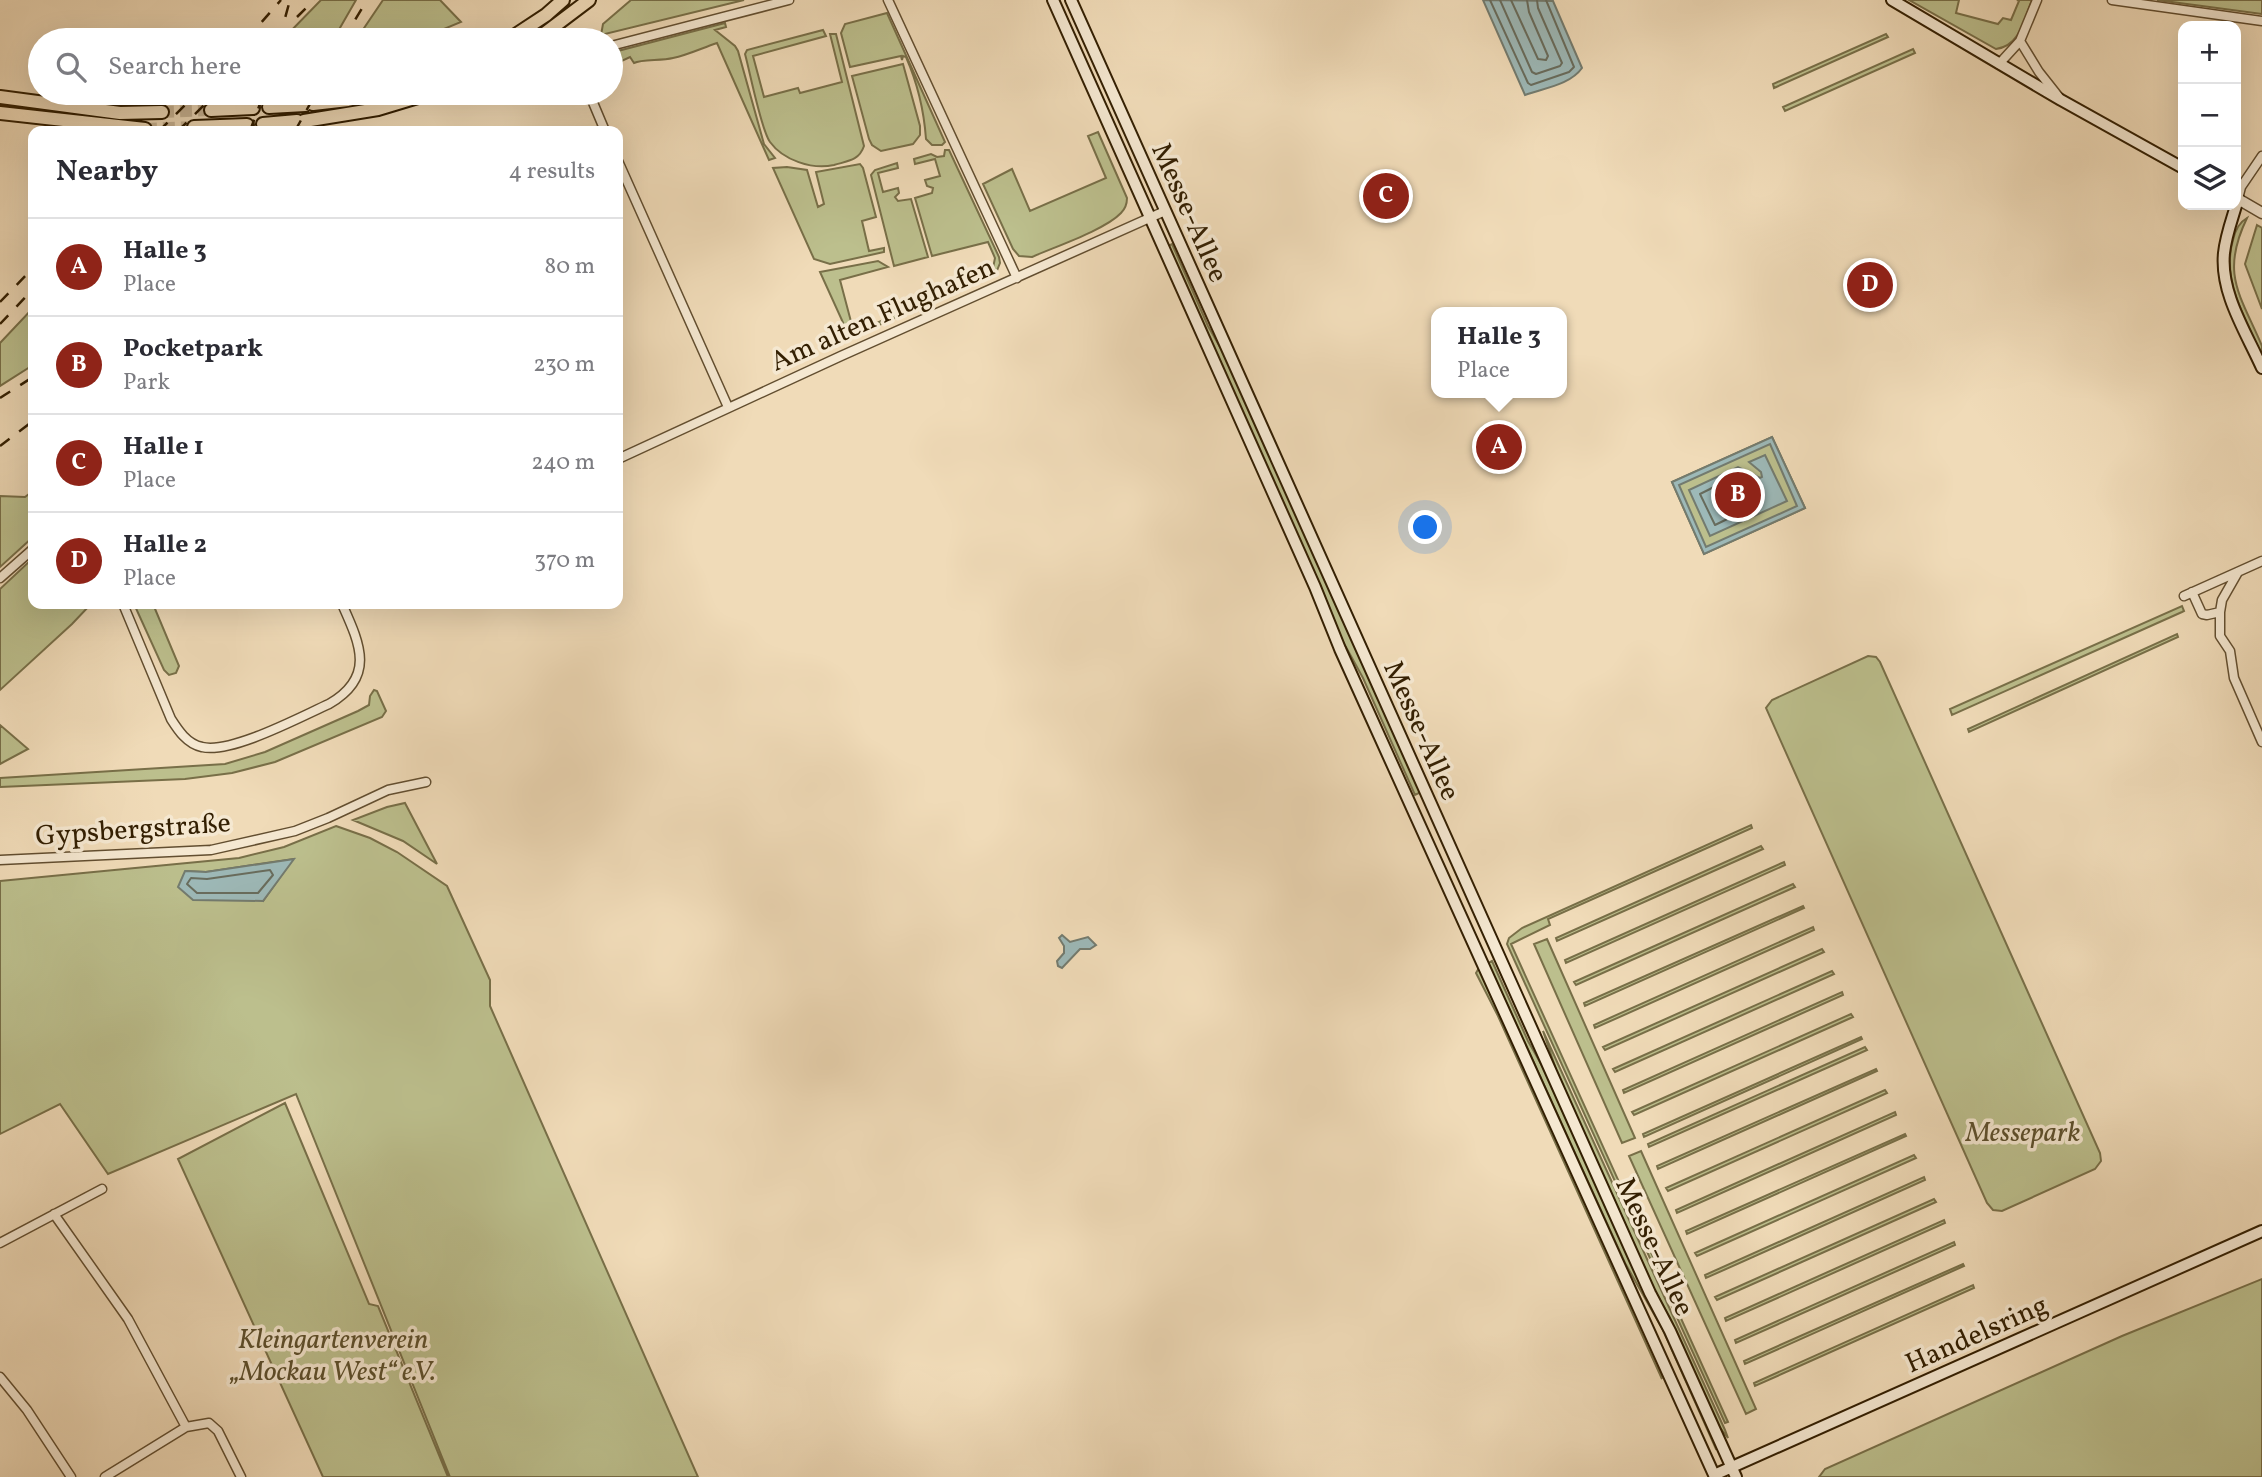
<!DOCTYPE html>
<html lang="en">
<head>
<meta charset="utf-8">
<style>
  body { margin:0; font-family:Vollkorn,serif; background:#f7f7f7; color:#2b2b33 }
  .controls { position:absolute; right:21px; top:21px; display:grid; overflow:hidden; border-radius:14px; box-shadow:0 7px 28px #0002 }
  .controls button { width:63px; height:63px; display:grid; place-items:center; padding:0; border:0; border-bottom:2px solid #e1e1e2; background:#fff; color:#2b2b33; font:35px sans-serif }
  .you { position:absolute; left:1426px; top:528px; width:24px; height:24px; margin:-18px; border:5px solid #fff; border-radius:50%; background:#1a73e8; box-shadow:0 0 0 10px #1a73e833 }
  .badge { display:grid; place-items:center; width:46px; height:46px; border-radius:50%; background:#8f2418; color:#fff; font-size:23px; font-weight:700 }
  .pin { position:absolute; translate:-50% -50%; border:4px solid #fff; box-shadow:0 2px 7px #0006 }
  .popup { position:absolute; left:1431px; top:307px; width:136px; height:91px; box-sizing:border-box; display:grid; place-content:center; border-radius:14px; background:#fff; filter:drop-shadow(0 2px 5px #0005); font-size:23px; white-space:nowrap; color:#7c7c81 }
  .popup b { font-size:26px; color:#2b2b33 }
  .popup::after { content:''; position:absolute; left:50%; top:100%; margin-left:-14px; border:14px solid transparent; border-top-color:#fff }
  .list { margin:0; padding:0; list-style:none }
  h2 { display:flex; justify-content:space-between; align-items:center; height:91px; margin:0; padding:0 28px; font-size:30px }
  h2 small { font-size:23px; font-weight:400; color:#7c7c81 }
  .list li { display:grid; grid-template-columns:46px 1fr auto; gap:21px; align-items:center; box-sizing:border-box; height:98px; padding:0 28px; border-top:2px solid #e1e1e2 }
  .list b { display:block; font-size:26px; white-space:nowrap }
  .list p { margin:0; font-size:23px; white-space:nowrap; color:#7c7c81 }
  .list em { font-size:23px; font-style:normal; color:#7c7c81 }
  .icon { flex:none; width:38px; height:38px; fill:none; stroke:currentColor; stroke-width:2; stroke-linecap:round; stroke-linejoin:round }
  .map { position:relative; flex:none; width:2262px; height:1477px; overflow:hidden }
  .search { position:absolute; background:#fff; box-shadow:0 7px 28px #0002; left:28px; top:28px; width:595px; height:77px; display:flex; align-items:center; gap:18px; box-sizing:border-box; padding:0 24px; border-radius:38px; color:#7c7c81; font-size:26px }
  .panel { position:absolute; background:#fff; box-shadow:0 7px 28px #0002; left:28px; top:126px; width:595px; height:483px; border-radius:14px }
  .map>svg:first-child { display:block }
</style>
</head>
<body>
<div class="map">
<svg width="2262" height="1477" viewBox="0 0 2262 1477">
  <rect width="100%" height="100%" fill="#f0dbb8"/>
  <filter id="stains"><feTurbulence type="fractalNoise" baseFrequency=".00286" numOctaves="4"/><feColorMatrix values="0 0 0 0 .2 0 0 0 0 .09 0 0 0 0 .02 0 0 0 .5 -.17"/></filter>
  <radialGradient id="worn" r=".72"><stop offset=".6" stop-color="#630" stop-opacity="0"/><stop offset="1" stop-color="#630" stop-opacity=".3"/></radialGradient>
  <!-- green -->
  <path fill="#bcbf8d" stroke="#786f48" stroke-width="2" fill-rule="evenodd" d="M 321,0 L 356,0 L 333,40 L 282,40 Z
    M 383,0 L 440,0 L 461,22 L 427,36 L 426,40 L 356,40 Z
    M 631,0 L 744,0 L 601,35 L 603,24 Z
    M 1909,0 L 1959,0 L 1956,13 L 1998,24 L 2003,18 L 2011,20 L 2019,1 L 2017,0 L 2032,0 C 2024,20 2020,46 1996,49 Z
    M 2157,0 L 2262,0 L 2262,14 Z
    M 887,13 L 945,142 L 942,145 L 932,145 L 926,139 C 924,111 917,82 906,57 L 903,56 L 902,60 L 901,56 L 850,67 L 841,33 L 845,24 Z
    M 725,23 L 726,27 L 715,30 L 735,46 L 738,51 L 764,144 L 775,158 L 769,160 L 717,43 C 702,48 688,55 673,58 C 661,61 642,59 634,63 L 630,57 L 611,66 L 611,54 L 614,52 Z
    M 823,30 L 826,36 L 753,56 L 764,97 L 798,88 L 800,93 L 842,82 L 830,34 L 836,34 L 864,146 C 859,161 847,161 834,165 C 812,170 783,160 770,142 C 761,130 750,72 745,54 L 747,50 Z
    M 1886,34 L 1888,37 L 1774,88 L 1773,84 Z
    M 1913,49 L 1915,53 L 1785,111 L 1783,107 Z
    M 903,64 L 920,126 L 920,135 L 913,144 L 881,151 L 872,145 L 869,139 L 852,76 Z
    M 1098,132 L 1127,198 C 1127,204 1125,209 1121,213 C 1105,230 1054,247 1032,257 L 1019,256 L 1013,249 L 983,184 L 1012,169 L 1030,211 L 1106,178 L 1088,136 Z
    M 945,150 L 949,150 L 999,257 L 1000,263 L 996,273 L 850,338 L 820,272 L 878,261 L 888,267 L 840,280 L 854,333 L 857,331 L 857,327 L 877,323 L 993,268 L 995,258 L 988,242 L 932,256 L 915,198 L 932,193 L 933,188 L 927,186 L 925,180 L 940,176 L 935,159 L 915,164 L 914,159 L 931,154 L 937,157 L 944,156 Z
    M 897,163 L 898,168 L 878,173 L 883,192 L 898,188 L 899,193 L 895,197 L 898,201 L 911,199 L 928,257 L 894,266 L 871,175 L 875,170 Z
    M 860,164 L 863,168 L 876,217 L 862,221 L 869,251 L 884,248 L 884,252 L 830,264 L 814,259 L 773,168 L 787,167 L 807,170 L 818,207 L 824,204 L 816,172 Z
    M 2247,218 C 2220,274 2240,294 2262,346 L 2262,356 C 2246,319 2221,281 2233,240 C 2235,231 2238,223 2247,218 Z
    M 2257,225 L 2262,228 L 2262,309 L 2245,264 Z
    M 1172,244 L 1208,326 L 1228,361 L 1421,792 L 1415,795 L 1363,678 L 1341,638 L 1322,590 L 1168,246 Z
    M 33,308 L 33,365 L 0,386 L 0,343 Z
    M 1772,437 L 1805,508 L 1704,554 L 1672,482 Z
    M 33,491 L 33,537 L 0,567 L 0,496 L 25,497 Z
    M 33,558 L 33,604 L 91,604 L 72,624 L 0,690 L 0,589 Z
    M 134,604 L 153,604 L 179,666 L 176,673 L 169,675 L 164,670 Z
    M 2182,606 L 2184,611 L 2182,612 L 1952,715 L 1950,709 Z
    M 2177,634 L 2178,637 L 1969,732 L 1968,729 Z
    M 1868,656 L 1876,657 L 1880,662 L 2100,1153 L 2101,1161 L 2095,1169 L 2002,1211 L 1993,1210 L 1987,1203 L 1766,708 L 1772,700 Z
    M 374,690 L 377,691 L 386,711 L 382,717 L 275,762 L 232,773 L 185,779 L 0,787 L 0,778 L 225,764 L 265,752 L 358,711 L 369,705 L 370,696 Z
    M 0,725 L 28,749 L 0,764 Z
    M 405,803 L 437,864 L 403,841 L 353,820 L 387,807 Z
    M 1751,825 L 1752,828 L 1548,919 L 1550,925 L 1511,944 L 1728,1422 L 1725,1423 L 1507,944 L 1509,938 L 1522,928 Z
    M 336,826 L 370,838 L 397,852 L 447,886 L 490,980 L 490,1006 L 698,1477 L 450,1477 L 296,1094 L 108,1174 L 60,1104 L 0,1134 L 0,881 L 239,858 L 284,847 ZM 293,859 L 263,901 L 185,871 L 206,872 Z
    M 1761,846 L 1763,849 L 1557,941 L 1556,938 Z
    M 1784,862 L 1785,865 L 1566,963 L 1565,960 Z
    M 1793,884 L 1795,887 L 1576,985 L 1574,982 Z
    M 1803,906 L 1804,908 L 1585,1006 L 1584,1003 Z
    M 1813,927 L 1814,930 L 1595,1028 L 1594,1025 Z
    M 1547,939 L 1635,1138 L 1622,1143 L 1534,944 Z
    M 1822,949 L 1824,952 L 1605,1050 L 1603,1047 Z
    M 1492,961 L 1528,1041 L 1549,1078 L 1719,1448 L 1716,1449 L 1663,1330 L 1625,1263 L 1509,1008 L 1487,964 Z
    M 1479,968 L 1655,1354 L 1662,1379 L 1498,1016 L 1476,973 Z
    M 1832,971 L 1834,974 L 1615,1072 L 1613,1069 Z
    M 1842,992 L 1843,995 L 1624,1093 L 1623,1090 Z
    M 1851,1014 L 1853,1017 L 1634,1115 L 1632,1112 Z
    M 1543,1031 L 1725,1430 L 1728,1438 L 1718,1425 L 1670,1318 L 1655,1291 L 1559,1078 Z
    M 1861,1037 L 1862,1039 L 1644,1137 L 1643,1134 Z
    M 1865,1047 L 1867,1050 L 1649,1147 L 1648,1144 Z
    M 1876,1069 L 1877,1071 L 1658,1169 L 1657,1166 Z
    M 1885,1090 L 1887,1093 L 1668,1191 L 1666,1188 Z
    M 285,1103 L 369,1304 L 378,1306 L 448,1477 L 323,1477 L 178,1159 Z
    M 1895,1112 L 1896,1115 L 1677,1213 L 1676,1210 Z
    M 1905,1134 L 1906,1136 L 1687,1234 L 1686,1231 Z
    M 1641,1151 L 1756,1409 L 1746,1414 L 1629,1156 Z
    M 1914,1155 L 1916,1158 L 1697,1256 L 1695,1253 Z
    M 1924,1177 L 1925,1180 L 1706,1278 L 1705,1275 Z
    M 1934,1199 L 1936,1202 L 1717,1300 L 1715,1297 Z
    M 1944,1220 L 1945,1223 L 1726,1321 L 1725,1318 Z
    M 1954,1242 L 1955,1245 L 1736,1343 L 1735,1340 Z
    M 1963,1264 L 1964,1266 L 1745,1364 L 1744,1361 Z
    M 2262,1279 L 2262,1477 L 1819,1477 L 1825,1469 L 2122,1336 Z
    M 1973,1285 L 1974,1288 L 1755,1386 L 1754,1383 Z"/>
  <!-- water -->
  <path fill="#9db9b8" stroke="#737b6f" stroke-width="2" fill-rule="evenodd" d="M 1483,0 L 1553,1 L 1582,68 C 1570,85 1544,88 1525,95 Z
    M 1772,437 L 1805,508 L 1704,554 L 1672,482 ZM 1770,444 L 1797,506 L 1706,547 L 1679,485 Z
    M 1765,455 L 1787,501 L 1710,536 L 1689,490 L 1738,467 L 1760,478 L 1762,477 L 1761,472 L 1749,462 Z
    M 294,859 L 263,901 L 193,900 L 178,887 L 185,871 L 206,872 Z
    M 1062,935 L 1070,942 L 1088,937 L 1096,945 L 1090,949 L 1080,949 L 1062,968 L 1058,966 L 1057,961 L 1064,953 L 1064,946 L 1059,938 Z"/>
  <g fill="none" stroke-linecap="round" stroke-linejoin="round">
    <!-- shore -->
    <path stroke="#686c5d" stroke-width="2" d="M 1490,0 L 1528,83 L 1531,85 L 1569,72 L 1574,67 L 1546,0
      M 1500,0 L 1532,72 L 1536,74 L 1560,66 L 1562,63 L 1538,8 L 1537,0
      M 1511,0 L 1538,59 L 1546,60 L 1548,56 L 1529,12 L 1527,0
      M 1724,482 L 1728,483 L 1731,497 L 1747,506 L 1748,509 L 1715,525 L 1700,494 Z
      M 270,870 L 273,875 L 258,893 L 197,893 L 187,884 L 191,878 L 207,879 Z"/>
    <!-- trunk-tunnel -->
    <path stroke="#cab594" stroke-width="12" stroke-dasharray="12 6" stroke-linecap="butt" d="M 162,112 L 211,110
      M 145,129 L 194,127"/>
    <!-- minor casing -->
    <g stroke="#624e30" stroke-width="11">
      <path id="minor" d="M 888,0 L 1017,278
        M 2112,0 L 2262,21
        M 2020,41 L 2039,72 L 2058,96
        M 611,46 L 789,0
        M 1999,64 L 2020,41 L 2037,0
        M 589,93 L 605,131
        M 618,161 L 728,407
        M 2238,199 L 2241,187 L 2262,156
        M 618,459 L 841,356 L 1165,211
        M 0,578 L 33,549
        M 2192,592 L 2202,614 L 2207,615 L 2220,612 L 2222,600 L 2238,572
        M 2184,596 L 2262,561
        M 123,604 L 171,719 C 178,730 187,744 202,747 C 231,754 300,717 329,704 C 376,677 360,644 342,604
        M 2220,612 L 2220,636 L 2230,651 L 2234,678 L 2262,742
        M 0,860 L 211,850 L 295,831 L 328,818 L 388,790 L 426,782
        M 54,1214 L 128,1319 L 186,1427 L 209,1423 L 218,1431 L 241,1477
        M 0,1243 L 102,1189
        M 0,1377 L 27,1410 L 71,1477
        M 105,1477 L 186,1427"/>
    </g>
    <!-- tertiary casing -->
    <g stroke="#624e30" stroke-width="13">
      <path id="tertiary" d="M 2238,199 L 2262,213"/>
    </g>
    <!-- secondary casing -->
    <g stroke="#331f02" stroke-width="14">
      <path id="secondary" d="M 1053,0 L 1315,587 L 1340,649 L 1715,1477
        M 1071,0 L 1650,1293 L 1670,1331 L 1736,1477
        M 1892,0 L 2061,100 L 2183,168
        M 2236,198 L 2238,199 C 2233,217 2226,234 2224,253 C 2220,293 2246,332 2262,368
        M 1714,1475 L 2262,1231"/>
    </g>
    <!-- trunk casing -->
    <g stroke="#331f02" stroke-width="16">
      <path id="trunk" d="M 508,40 L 546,15 L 563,0
        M 536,40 L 589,0
        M 0,97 L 120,113 L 162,112
        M 313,104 L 348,100 L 380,93
        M 269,107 L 305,105
        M 211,110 L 253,108
        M 0,113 L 145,129
        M 304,121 L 378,109 L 431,93
        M 263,124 L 297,121
        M 194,127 L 247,125"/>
    </g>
    <!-- minor -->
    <use href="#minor" stroke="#f5e8d1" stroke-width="8"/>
    <!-- tertiary -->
    <use href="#tertiary" stroke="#f5e8d1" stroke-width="10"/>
    <!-- secondary -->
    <use href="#secondary" stroke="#f5e8d1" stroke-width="10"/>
    <!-- trunk -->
    <use href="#trunk" stroke="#f0dbb8" stroke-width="12"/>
    <!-- rail -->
    <path stroke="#331f02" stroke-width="2.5" stroke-dasharray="12 12" stroke-linecap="butt" d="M 297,17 L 314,0
      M 246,40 L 281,0
      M 279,40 L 290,0
      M 343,40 L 367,0
      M 159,131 L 197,93
      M 178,131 L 216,93
      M 250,131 L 264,93
      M 295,131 L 316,93
      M 0,302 L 33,268
      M 0,324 L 33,289
      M 0,398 L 33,377
      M 0,446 L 33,421"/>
  </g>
  <g text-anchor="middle" stroke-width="7" stroke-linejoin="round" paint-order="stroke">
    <!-- street labels -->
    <g font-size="28" fill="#331f02" stroke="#f5e8d1">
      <text transform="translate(1191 212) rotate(66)" y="10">Messe-Allee</text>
      <text transform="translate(882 313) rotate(-24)" y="10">Am alten Flughafen</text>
      <text transform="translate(1423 730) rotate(66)" y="10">Messe-Allee</text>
      <text transform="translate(133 828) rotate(-4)" y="10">Gypsbergstraße</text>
      <text transform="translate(1656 1246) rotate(65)" y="10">Messe-Allee</text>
      <text transform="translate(1976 1333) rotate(-24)" y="10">Handelsring</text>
    </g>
    <!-- park labels -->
    <g font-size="28" font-style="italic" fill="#5c4f2c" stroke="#f5e8d1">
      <text x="2023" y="1141">Messepark</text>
      <text x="333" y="1348">Kleingartenverein<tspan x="333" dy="32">„Mockau West“ e.V.</tspan></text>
    </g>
  </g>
  <rect width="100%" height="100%" filter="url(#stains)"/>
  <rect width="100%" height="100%" fill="url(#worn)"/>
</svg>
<div class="controls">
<button>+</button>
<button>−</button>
<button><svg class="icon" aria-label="layers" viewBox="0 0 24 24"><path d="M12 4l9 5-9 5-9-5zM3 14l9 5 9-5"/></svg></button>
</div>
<div class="you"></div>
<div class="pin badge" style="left:1499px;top:447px">A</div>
<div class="popup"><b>Halle 3</b>Place</div>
<div class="pin badge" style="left:1738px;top:495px">B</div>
<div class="pin badge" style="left:1386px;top:196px">C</div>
<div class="pin badge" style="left:1870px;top:285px">D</div>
<div class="search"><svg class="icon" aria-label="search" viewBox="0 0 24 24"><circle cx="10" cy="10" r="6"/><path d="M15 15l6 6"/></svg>Search here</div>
<section class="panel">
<h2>Nearby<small>4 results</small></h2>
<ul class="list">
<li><span class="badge">A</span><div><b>Halle 3</b><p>Place</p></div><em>80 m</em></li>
<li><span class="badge">B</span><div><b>Pocketpark</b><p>Park</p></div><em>230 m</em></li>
<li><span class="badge">C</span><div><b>Halle 1</b><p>Place</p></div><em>240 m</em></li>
<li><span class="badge">D</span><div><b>Halle 2</b><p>Place</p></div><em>370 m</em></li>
</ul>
</section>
</div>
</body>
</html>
